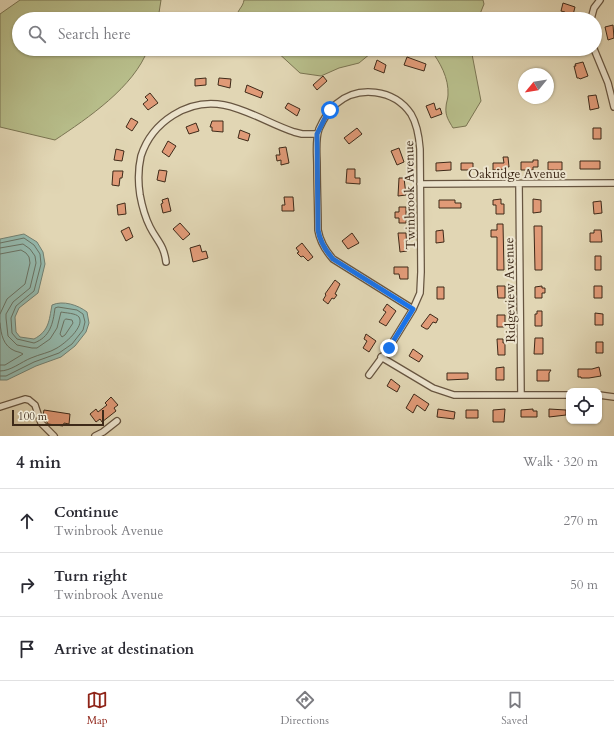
<!DOCTYPE html>
<html lang="en">
<head>
<meta charset="utf-8">
<style>
  body { margin:0; font-family:Cardo,serif; background:#f2f2f3; color:#2b2b33 }
  .controls { position:absolute; right:12px; bottom:12px; display:grid; overflow:hidden; border-radius:8px; box-shadow:0 1px 3px #0004 }
  .controls button { width:36px; height:36px; display:grid; place-items:center; padding:0; border:0; border-bottom:1px solid #e1e1e2; background:#fff; color:#2b2b33; font:20px sans-serif }
  .compass { position:absolute; left:518px; top:68px; width:36px; height:36px; border-radius:50%; background:#fff; box-shadow:0 1px 3px #0004; rotate:240deg }
  .scale { position:absolute; left:12px; bottom:10px; width:92px; box-sizing:border-box; padding-left:4px; border:2px solid #3e2a19; border-top:0; font-size:11px; line-height:14px; white-space:nowrap; color:#3e2a19; -webkit-text-stroke:3px #ece4ce; paint-order:stroke }
  .stop { position:absolute; width:12px; height:12px; margin:-9px; border:3px solid #1a73e8; border-radius:50%; background:#fff }
  .stop.end { background:#1a73e8; border-color:#fff; box-shadow:0 1px 4px #0008 }
  .list { margin:0; padding:0; list-style:none }
  h2 { display:flex; justify-content:space-between; align-items:center; height:52px; margin:0; padding:0 16px; font-size:17px }
  h2 small { font-size:13px; font-weight:400; color:#7c7c81 }
  .list li { display:grid; grid-template-columns:26px 1fr auto; gap:12px; align-items:center; box-sizing:border-box; height:64px; padding:0 16px; border-top:1px solid #e1e1e2 }
  .list b { display:block; font-size:15px; white-space:nowrap }
  .list p { margin:0; font-size:13px; white-space:nowrap; color:#7c7c81 }
  .list em { font-size:13px; font-style:normal; color:#7c7c81 }
  .icon { flex:none; width:22px; height:22px; fill:none; stroke:currentColor; stroke-width:2; stroke-linecap:round; stroke-linejoin:round }
  .map { position:relative; flex:none; width:614px; height:436px; overflow:hidden }
  .search { position:absolute; background:#fff; box-shadow:0 1px 3px #0004; left:12px; right:12px; top:12px; height:44px; display:flex; align-items:center; gap:10px; box-sizing:border-box; padding:0 14px; border-radius:22px; color:#7c7c81; font-size:15px }
  .sheet { height:244px; background:#fff }
  nav { display:flex; justify-content:space-around; align-items:center; box-sizing:border-box; height:56px; border-top:1px solid #e1e1e2; background:#fff; font-size:11px; color:#7c7c81 }
  nav a { display:grid; justify-items:center; gap:2px }
  nav .on { color:#8f2418 }
  .map>svg:first-child { display:block }
</style>
</head>
<body>
<div class="map">
<svg width="614" height="436" viewBox="0 0 614 436">
  <rect width="100%" height="100%" fill="#e1d6b4"/>
  <filter id="stains"><feTurbulence type="fractalNoise" baseFrequency=".005" numOctaves="4"/><feColorMatrix values="0 0 0 0 .2 0 0 0 0 .09 0 0 0 0 .02 0 0 0 .5 -.17"/></filter>
  <radialGradient id="worn" r=".72"><stop offset=".6" stop-color="#630" stop-opacity="0"/><stop offset="1" stop-color="#630" stop-opacity=".3"/></radialGradient>
  <!-- green -->
  <path fill="#b7bd8a" stroke="#7a7452" d="M 20,0 L 161,0 L 158,19 L 19,19 L 19,49 L 148,49 C 134,87 88,118 55,140 L 0,127 L 0,14 Z
    M 244,0 L 483,0 L 484,4 L 478,19 L 237,19 C 236,10 243,8 244,0 Z
    M 271,49 L 376,49 L 359,63 L 339,68 L 321,76 L 300,73 L 275,50 Z
    M 430,49 L 471,49 L 481,101 L 466,126 L 453,128 C 449,121 445,116 446,107 C 446,103 448,99 448,95 C 449,78 440,62 430,49 Z"/>
  <!-- water -->
  <path fill="#94b9ad" stroke="#728072" d="M 24,234 L 37,242 L 43,252 L 45,264 L 38,293 L 19,308 L 15,317 L 16,332 L 20,337 L 34,339 C 49,331 49,321 52,305 C 63,300 78,305 87,312 L 89,323 L 86,332 L 75,346 L 61,357 L 36,366 L 7,380 L 0,380 L 0,239 Z"/>
  <g fill="none" stroke-linecap="round" stroke-linejoin="round">
    <!-- shore -->
    <path stroke="#697263" stroke-width="1" d="M 0,243 L 24,238 L 34,245 L 40,254 L 41,264 L 34,291 L 16,306 L 11,318 L 12,333 L 17,339 L 34,343 C 50,337 53,324 55,308 L 58,307 L 77,310 L 83,314 L 85,322 L 83,330 L 72,344 L 59,353 L 34,362 L 6,376 L 0,376
      M 0,248 L 23,244 L 30,249 L 35,256 L 36,263 L 30,288 L 13,302 L 6,314 L 6,318 L 8,336 L 17,345 L 32,348 L 37,348 L 50,339 L 57,328 L 61,312 C 65,313 76,313 79,317 C 85,327 64,344 57,348 C 49,353 40,354 31,358 C 21,362 11,371 0,371
      M 0,254 L 21,250 L 26,253 L 29,257 L 30,263 L 25,284 L 7,299 L 0,314
      M 66,319 L 72,320 L 73,323 L 65,335 L 62,337 L 60,334 L 64,321 Z
      M 0,323 C 1,334 3,346 15,351 C 18,352 20,352 23,354 L 5,365 L 0,365"/>
  </g>
  <!-- building -->
  <path fill="#e09a77" stroke="#3e2a19" d="M 563,3 L 575,7 L 572,19 L 564,19 L 565,12 L 561,11 Z
    M 613,25 L 614,38 L 608,40 L 605,27 Z
    M 407,57 L 426,64 L 424,71 L 404,65 Z
    M 377,60 L 386,65 L 384,73 L 374,69 Z
    M 583,62 L 588,76 L 580,79 L 579,78 L 577,78 L 574,66 L 576,66 L 575,64 Z
    M 323,76 L 327,81 L 317,90 L 313,85 Z
    M 206,78 L 206,85 L 195,86 L 195,79 Z
    M 219,78 L 231,79 L 230,88 L 218,85 Z
    M 247,85 L 263,92 L 261,98 L 245,92 Z
    M 150,93 L 158,103 L 148,110 L 143,104 L 148,100 L 145,97 Z
    M 596,95 L 599,108 L 590,110 L 588,96 Z
    M 288,103 L 300,109 L 297,116 L 285,108 Z
    M 434,103 L 436,110 L 440,108 L 442,114 L 431,118 L 426,106 Z
    M 131,118 L 138,122 L 132,131 L 126,127 Z
    M 212,121 L 223,121 L 223,132 L 212,131 L 212,127 L 210,127 Z
    M 196,123 L 199,131 L 189,134 L 186,127 Z
    M 357,128 L 362,134 L 349,144 L 344,138 Z
    M 593,128 L 601,128 L 601,139 L 593,139 Z
    M 240,130 L 250,134 L 248,141 L 238,138 Z
    M 168,141 L 176,146 L 169,157 L 162,152 Z
    M 286,147 L 289,163 L 281,165 L 281,160 L 277,161 L 276,155 L 280,155 L 279,148 Z
    M 399,148 L 404,162 L 397,165 L 391,151 Z
    M 116,149 L 124,151 L 122,161 L 114,160 Z
    M 503,157 L 508,157 L 509,167 L 505,167 L 505,169 L 493,170 L 493,163 L 504,163 Z
    M 533,160 L 538,160 L 538,167 L 533,167 L 533,170 L 521,170 L 521,162 L 533,162 Z
    M 580,161 L 600,161 L 600,169 L 580,169 Z
    M 451,162 L 451,170 L 436,171 L 436,163 Z
    M 548,162 L 562,162 L 562,170 L 548,170 Z
    M 461,163 L 473,163 L 473,170 L 461,170 Z
    M 347,169 L 355,169 L 355,178 L 360,178 L 360,184 L 346,183 Z
    M 159,170 L 167,171 L 165,182 L 157,180 Z
    M 113,171 L 123,171 L 122,178 L 120,178 L 119,186 L 112,185 Z
    M 399,178 L 404,178 L 406,195 L 398,196 Z
    M 284,197 L 293,197 L 294,211 L 282,211 L 282,205 L 285,205 Z
    M 168,198 L 171,211 L 163,213 L 161,204 L 163,203 L 162,200 Z
    M 501,199 L 501,204 L 504,204 L 504,214 L 496,214 L 496,205 L 493,205 L 493,200 Z
    M 533,199 L 541,200 L 541,212 L 533,213 Z
    M 439,200 L 455,200 L 455,203 L 461,203 L 461,208 L 439,208 Z
    M 601,201 L 602,213 L 594,214 L 593,202 Z
    M 125,203 L 126,214 L 118,215 L 117,205 Z
    M 399,207 L 406,207 L 406,223 L 399,223 L 399,218 L 395,218 L 395,212 L 399,212 Z
    M 180,223 L 190,234 L 183,240 L 173,229 Z
    M 497,224 L 503,224 L 504,270 L 497,270 L 497,237 L 491,237 L 491,230 L 497,230 Z
    M 534,226 L 542,226 L 542,270 L 535,270 Z
    M 129,227 L 133,237 L 126,241 L 121,231 Z
    M 443,230 L 444,242 L 436,243 L 436,231 Z
    M 594,230 L 601,230 L 602,242 L 590,242 L 590,233 L 594,233 Z
    M 352,233 L 359,243 L 348,249 L 342,241 Z
    M 398,233 L 406,233 L 407,251 L 400,252 Z
    M 302,243 L 313,257 L 308,261 L 303,256 L 301,257 L 297,253 L 299,252 L 296,248 Z
    M 200,245 L 202,252 L 206,251 L 208,258 L 193,262 L 190,248 Z
    M 595,256 L 601,256 L 601,270 L 595,270 Z
    M 394,267 L 408,267 L 408,279 L 400,279 L 399,274 L 394,274 Z
    M 335,280 L 340,284 L 335,294 L 337,295 L 334,299 L 332,298 L 328,304 L 323,300 L 326,295 L 325,294 Z
    M 497,286 L 505,286 L 505,298 L 498,298 Z
    M 542,286 L 542,288 L 545,288 L 545,293 L 542,293 L 542,298 L 535,298 L 535,287 Z
    M 594,286 L 602,286 L 602,298 L 594,298 Z
    M 437,287 L 444,287 L 444,299 L 437,299 Z
    M 387,304 L 396,311 L 386,326 L 379,322 L 386,312 L 383,310 Z
    M 537,311 L 542,311 L 542,326 L 535,326 L 535,314 L 537,314 Z
    M 595,313 L 603,314 L 603,325 L 595,325 Z
    M 430,314 L 438,319 L 436,323 L 433,322 L 428,329 L 426,329 L 421,326 Z
    M 497,315 L 505,315 L 505,327 L 497,327 Z
    M 366,334 L 376,341 L 369,352 L 363,348 L 367,341 L 364,339 Z
    M 535,338 L 543,338 L 543,354 L 534,354 Z
    M 497,339 L 503,339 L 503,343 L 505,343 L 505,355 L 498,355 Z
    M 596,342 L 603,342 L 603,353 L 596,353 Z
    M 413,349 L 423,356 L 419,362 L 409,356 Z
    M 504,367 L 504,380 L 496,380 L 496,368 Z
    M 599,367 L 601,376 L 589,378 L 581,378 L 581,377 L 578,377 L 578,369 L 592,369 Z
    M 537,370 L 551,370 L 549,373 L 549,381 L 537,381 Z
    M 447,373 L 468,373 L 468,379 L 447,380 Z
    M 391,379 L 400,386 L 397,392 L 387,386 Z
    M 414,394 L 429,404 L 425,411 L 417,405 L 413,413 L 406,408 Z
    M 111,397 L 118,405 L 114,408 L 116,411 L 102,422 L 100,419 L 96,422 L 90,414 L 96,409 L 98,412 L 107,405 L 105,403 Z
    M 438,409 L 455,412 L 454,419 L 437,417 Z
    M 505,409 L 504,422 L 493,422 L 493,410 Z
    M 533,409 L 533,411 L 537,411 L 537,417 L 521,417 L 521,410 Z
    M 549,409 L 566,410 L 566,415 L 549,417 Z
    M 44,410 L 70,414 L 69,424 L 64,423 L 63,426 L 48,424 L 43,415 Z
    M 466,410 L 478,410 L 478,418 L 466,418 Z"/>
  <g fill="none" stroke-linecap="round" stroke-linejoin="round">
    <!-- street casing -->
    <g stroke="#675540" stroke-width="8">
      <path id="street" d="M 591,19 L 594,8 L 600,0
        M 594,49 L 608,83 L 614,107
        M 420,184 L 614,183
        M 519,184 L 521,395
        M 166,262 C 164,245 157,241 150,227 C 145,217 142,206 140,195 C 138,182 138,169 141,156 C 152,122 188,98 224,105 C 249,110 270,124 294,132 L 302,134 L 317,134
        M 381,357 L 433,388 L 454,395 L 569,395
        M 369,375 L 389,348 L 413,309 L 420,293 L 421,272 L 420,149 C 419,136 417,124 411,114 C 394,89 358,85 336,104 C 328,111 323,120 319,129 C 315,140 317,154 317,166 C 317,187 318,208 318,230 C 320,242 325,250 333,259 L 413,309
        M 599,395 L 614,397
        M 0,407 L 25,399 L 29,400 L 35,405 L 41,423 L 54,436
        M 95,436 L 103,432 L 117,421"/>
    </g>
    <!-- street -->
    <use href="#street" stroke="#ece4ce" stroke-width="5.5"/>
  </g>
  <g fill="none" stroke-linecap="round" stroke-linejoin="round">
    <!-- route -->
    <path stroke="#1a73e8" stroke-width="5" d="M 330,110 L 326,116 L 317,134 L 318,230 C 320,242 325,250 333,259 L 413,309 L 389,348"/>
  </g>
  <g text-anchor="middle" stroke-width="4" stroke-linejoin="round" paint-order="stroke">
    <!-- street labels -->
    <g font-size="13" fill="#3e2a19" stroke="#ece4ce">
      <text x="517" y="178">Oakridge Avenue</text>
      <text transform="translate(409 195) rotate(-91)" y="5">Twinbrook Avenue</text>
      <text transform="translate(509 290) rotate(-91)" y="5">Ridgeview Avenue</text>
    </g>
  </g>
  <rect width="100%" height="100%" filter="url(#stains)"/>
  <rect width="100%" height="100%" fill="url(#worn)"/>
</svg>
<div class="controls">
<button><svg class="icon" aria-label="locate" viewBox="0 0 24 24"><circle cx="12" cy="12" r="6"/><path d="M12 2v4M12 18v4M2 12h4M18 12h4"/></svg></button>
</div>
<svg class="compass" viewBox="-18 -18 36 36"><path d="M0-13l5 13h-10z" fill="#e53935"/><path d="M0 13l5-13h-10z" fill="#7c7c81"/></svg>
<div class="scale">100 m</div>
<div class="stop" style="left:330px;top:110px"></div>
<div class="stop end" style="left:389px;top:348px"></div>
<div class="search"><svg class="icon" aria-label="search" viewBox="0 0 24 24"><circle cx="10" cy="10" r="6"/><path d="M15 15l6 6"/></svg>Search here</div>
</div>
<section class="sheet">
<h2>4 min<small>Walk · 320 m</small></h2>
<ul class="list">
<li><svg class="icon" aria-label="ahead" viewBox="0 0 24 24"><path d="M12 20V5M6 11l6-6 6 6"/></svg><div><b>Continue</b><p>Twinbrook Avenue</p></div><em>270 m</em></li>
<li><svg class="icon" aria-label="right" viewBox="0 0 24 24"><path d="M7 20v-9h11M14 6l5 5-5 5"/></svg><div><b>Turn right</b><p>Twinbrook Avenue</p></div><em>50 m</em></li>
<li><svg class="icon" aria-label="arrive" viewBox="0 0 24 24"><path d="M6 21V4h12l-3 4 3 4H6"/></svg><div><b>Arrive at destination</b></div></li>
</ul>
</section>
<nav>
<a class="on"><svg class="icon" aria-label="map" viewBox="0 0 24 24"><path d="M3 6l6-2 6 2 6-2v14l-6 2-6-2-6 2zM9 4v14M15 6v14"/></svg>Map</a>
<a><svg class="icon" aria-label="directions" viewBox="0 0 24 24"><path d="M12 3l9 9-9 9-9-9zM9 14v-3h6M13 9l2 2-2 2"/></svg>Directions</a>
<a><svg class="icon" aria-label="saved" viewBox="0 0 24 24"><path d="M7 4h10v16l-5-4-5 4z"/></svg>Saved</a>
</nav>
</body>
</html>
